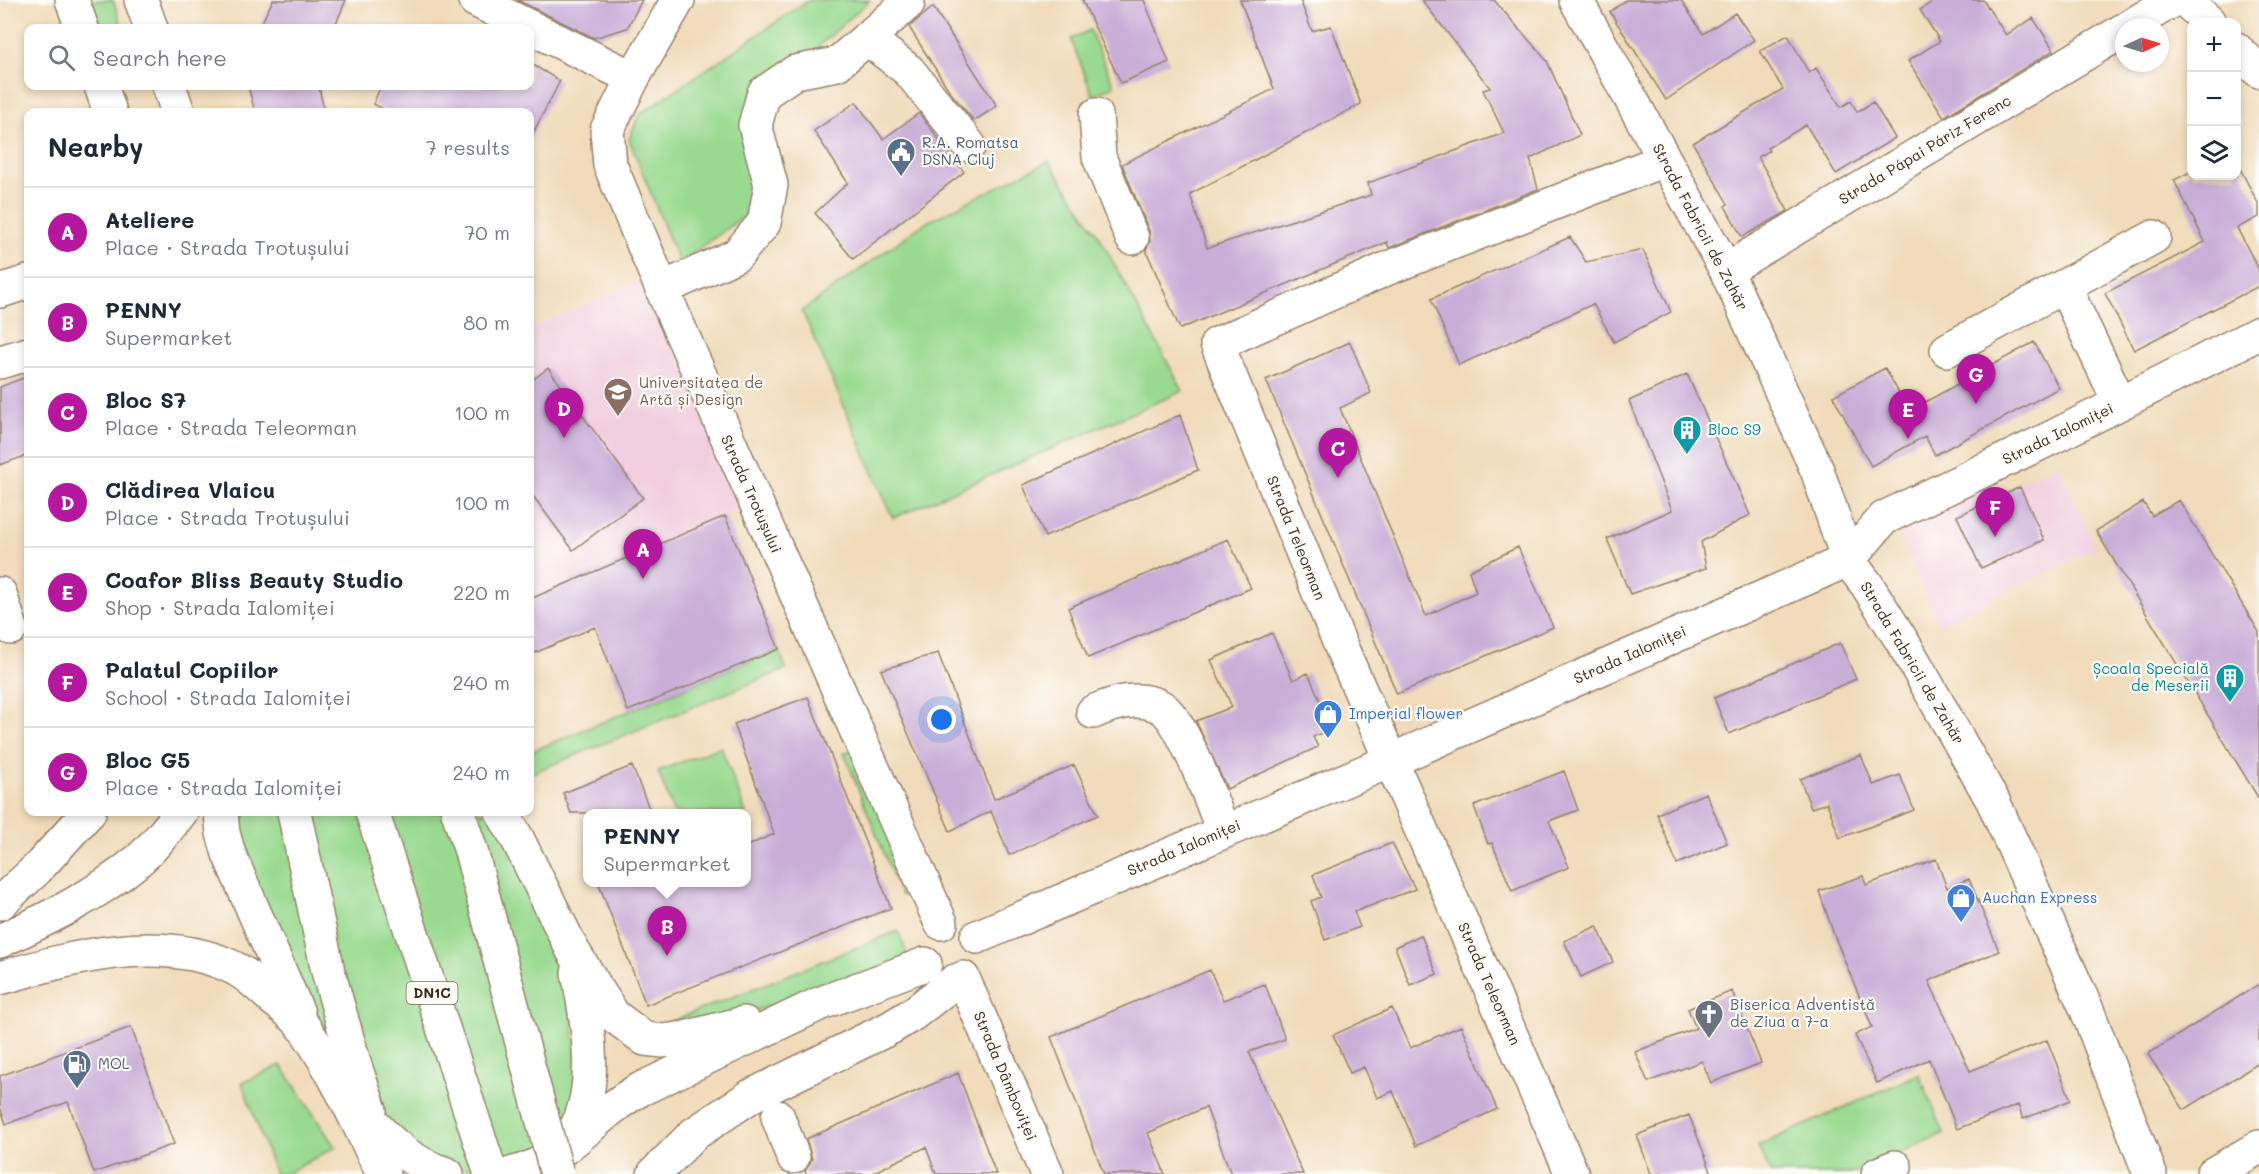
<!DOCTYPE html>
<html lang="en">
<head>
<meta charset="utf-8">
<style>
  body { margin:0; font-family:Mali,sans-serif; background:#f2f2f3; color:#1f2937 }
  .controls { position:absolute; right:18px; top:18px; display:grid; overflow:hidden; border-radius:12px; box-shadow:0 3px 9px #0003 }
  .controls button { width:54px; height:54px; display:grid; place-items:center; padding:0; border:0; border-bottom:2px solid #e0e1e3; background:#fff; color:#1f2937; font:30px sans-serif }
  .compass { position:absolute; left:2115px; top:18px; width:54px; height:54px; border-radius:50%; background:#fff; box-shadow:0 3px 9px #0003; rotate:86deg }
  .you { position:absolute; left:942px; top:720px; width:21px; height:21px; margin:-15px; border:4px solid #fff; border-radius:50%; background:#1a73e8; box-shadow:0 0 0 9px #1a73e833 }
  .badge { display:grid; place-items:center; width:39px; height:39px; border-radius:50%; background:#b5179e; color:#fff; font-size:20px; font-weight:700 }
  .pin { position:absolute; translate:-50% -50px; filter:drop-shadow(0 2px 3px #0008) }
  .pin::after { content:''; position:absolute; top:32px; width:21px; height:18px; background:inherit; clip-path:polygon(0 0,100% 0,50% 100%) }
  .popup { position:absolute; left:583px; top:809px; width:168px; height:78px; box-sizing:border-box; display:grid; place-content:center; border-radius:12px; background:#fff; filter:drop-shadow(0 2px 4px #0005); font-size:20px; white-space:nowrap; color:#747a83 }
  .popup b { font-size:22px; color:#1f2937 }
  .popup::after { content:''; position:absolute; left:50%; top:100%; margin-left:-12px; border:12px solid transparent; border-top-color:#fff }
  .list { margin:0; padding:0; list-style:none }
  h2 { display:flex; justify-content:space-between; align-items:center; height:78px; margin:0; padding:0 24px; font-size:26px }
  h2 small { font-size:20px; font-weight:400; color:#747a83 }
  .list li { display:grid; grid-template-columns:39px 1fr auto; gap:18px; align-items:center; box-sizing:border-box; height:90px; padding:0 24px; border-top:2px solid #e0e1e3 }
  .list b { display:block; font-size:22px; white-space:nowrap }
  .list p { margin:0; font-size:20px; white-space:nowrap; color:#747a83 }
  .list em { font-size:20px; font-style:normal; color:#747a83 }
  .icon { flex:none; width:33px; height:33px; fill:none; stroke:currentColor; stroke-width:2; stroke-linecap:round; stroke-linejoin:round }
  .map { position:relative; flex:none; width:2259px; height:1174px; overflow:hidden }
  .search { position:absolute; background:#fff; box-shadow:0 3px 9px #0003; left:24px; top:24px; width:510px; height:66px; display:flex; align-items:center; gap:15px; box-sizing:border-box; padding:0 21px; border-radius:12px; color:#747a83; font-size:22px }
  .panel { position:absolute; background:#fff; box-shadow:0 3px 9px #0003; left:24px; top:108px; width:510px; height:708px; border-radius:12px }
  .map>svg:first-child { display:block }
</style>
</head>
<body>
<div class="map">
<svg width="2259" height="1174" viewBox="0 0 2259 1174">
  <rect width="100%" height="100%" fill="#fdfcf7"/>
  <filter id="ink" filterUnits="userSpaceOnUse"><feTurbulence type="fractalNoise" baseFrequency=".0167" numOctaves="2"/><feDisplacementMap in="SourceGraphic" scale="12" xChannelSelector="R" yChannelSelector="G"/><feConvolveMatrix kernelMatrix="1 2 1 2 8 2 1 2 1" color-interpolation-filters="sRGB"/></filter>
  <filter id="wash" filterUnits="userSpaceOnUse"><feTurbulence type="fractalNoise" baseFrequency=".008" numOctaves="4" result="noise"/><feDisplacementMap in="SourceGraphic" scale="24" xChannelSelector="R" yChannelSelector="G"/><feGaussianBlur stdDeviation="1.35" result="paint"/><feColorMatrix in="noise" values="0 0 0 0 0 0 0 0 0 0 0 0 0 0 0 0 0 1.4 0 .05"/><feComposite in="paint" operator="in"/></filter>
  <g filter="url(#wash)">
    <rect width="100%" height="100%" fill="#f1dbba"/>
    <!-- built -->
    <path fill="#f2cfe0" d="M 644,279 L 746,506 L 725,516 L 745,564 L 530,655 L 530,329 Z
      M 2058,465 L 2096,548 L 1939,625 L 1895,525 L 1988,482 L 2004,490 Z"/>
    <!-- green -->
    <path fill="#9ada90" stroke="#6a8257" stroke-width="1.5" d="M 91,0 L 113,0 L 121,24 L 109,28 L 100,28 Z
      M 809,0 L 870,0 L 818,47 L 751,92 L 756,189 L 747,214 L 679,263 L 629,139 L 639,115 Z
      M 1090,30 L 1114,86 L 1093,96 L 1071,39 Z
      M 1049,161 L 1100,238 L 1183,391 L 893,518 L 802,311 L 925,223 Z
      M 779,649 L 786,669 L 530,774 L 530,752 Z
      M 721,747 L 746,813 L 674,813 L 658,771 Z
      M 857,748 L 914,891 L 901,896 L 844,753 Z
      M 231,812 L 495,812 L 566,951 L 579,1087 L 558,1140 L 483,1171 L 434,1162 L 348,1091 L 254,900 Z
      M 898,931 L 909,959 L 820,994 L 666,1033 L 662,1025 Z
      M 281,1065 L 335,1147 L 286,1174 L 275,1174 L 242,1083 Z
      M 1919,1074 L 1944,1133 L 1852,1174 L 1771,1174 L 1758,1146 Z"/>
    <g id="blocks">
      <!-- building -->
      <path fill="#c9aed8" d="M 273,0 L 346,0 L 334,28 L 259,28 Z
        M 517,0 L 642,0 L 627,28 L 594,38 Z
        M 1082,0 L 1144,0 L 1169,62 L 1121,83 Z
        M 1240,0 L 1300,0 L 1312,31 L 1331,26 L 1361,104 L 1190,194 L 1207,248 L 1371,195 L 1368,183 L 1504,133 L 1483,90 L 1490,88 L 1422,0 L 1494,0 L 1547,61 L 1580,135 L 1530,159 L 1538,189 L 1389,248 L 1387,242 L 1180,329 L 1146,250 L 1150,241 L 1149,231 L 1122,164 L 1274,89 Z
        M 1626,0 L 1681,0 L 1703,34 L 1735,13 L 1754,40 L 1666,100 L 1610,12 Z
        M 1935,0 L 1983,0 L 2006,35 L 2033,18 L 2054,50 L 1944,117 L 1908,61 L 1940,41 L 1920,10 Z
        M 933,7 L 997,106 L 974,121 L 950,92 L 909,27 Z
        M 1788,35 L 1809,73 L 1816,68 L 1841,107 L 1851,101 L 1857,112 L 1873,102 L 1895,138 L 1836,174 L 1806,125 L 1767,148 L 1769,151 L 1758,157 L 1788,211 L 1742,237 L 1725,206 L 1728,204 L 1693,143 L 1783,89 L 1760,51 Z
        M 530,63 L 560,81 L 530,139 L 530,112 L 390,112 L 373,104 L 381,86 L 530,86 Z
        M 248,86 L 319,86 L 324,112 L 255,112 Z
        M 856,102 L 883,139 L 919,113 L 964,172 L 853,259 L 815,213 L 848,183 L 814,131 Z
        M 2236,161 L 2259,205 L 2259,217 L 2237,228 L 2259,270 L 2259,286 L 2134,350 L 2105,293 L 2205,242 L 2174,180 L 2192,171 L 2192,176 L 2236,176 Z
        M 1570,237 L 1586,262 L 1643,250 L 1671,312 L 1614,342 L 1593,304 L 1459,365 L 1431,299 Z
        M 1350,342 L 1371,393 L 1340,408 L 1426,616 L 1476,592 L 1469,571 L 1518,547 L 1553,627 L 1397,694 L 1266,380 Z
        M 2034,342 L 2059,388 L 1935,455 L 1925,436 L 1871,466 L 1833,396 L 1885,368 L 1909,411 Z
        M 548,368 L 643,498 L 573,550 L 530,492 L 530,382 Z
        M 1687,374 L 1750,515 L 1701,542 L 1706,568 L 1630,594 L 1607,539 L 1672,510 L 1629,401 Z
        M 28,376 L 28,455 L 0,465 L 0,387 Z
        M 1180,415 L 1198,470 L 1045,537 L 1023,485 Z
        M 2020,487 L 2044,540 L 1981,568 L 1957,516 Z
        M 2179,500 L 2259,632 L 2259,799 L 2096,531 L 2143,502 L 2152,516 Z
        M 725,516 L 779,649 L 628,711 L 595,627 L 530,655 L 530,599 Z
        M 1228,539 L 1251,588 L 1088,658 L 1068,608 Z
        M 1272,633 L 1293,680 L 1308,673 L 1332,728 L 1313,737 L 1318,747 L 1227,789 L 1196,721 L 1232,707 L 1211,660 Z
        M 1840,643 L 1856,679 L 1729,734 L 1714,698 Z
        M 938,653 L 994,799 L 1074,765 L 1098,815 L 1009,855 L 991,811 L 950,831 L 881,670 Z
        M 808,697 L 891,908 L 646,1005 L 598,882 L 747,882 L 747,846 L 774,834 L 734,724 Z
        M 1861,755 L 1873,785 L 1900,775 L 1914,810 L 1840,838 L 1827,803 L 1811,808 L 1800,779 Z
        M 632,766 L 651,813 L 571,813 L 563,793 Z
        M 1564,771 L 1578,810 L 1549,821 L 1569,867 L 1512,891 L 1492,843 L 1488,844 L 1474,806 Z
        M 1706,793 L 1727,843 L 1677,864 L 1657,814 Z
        M 1392,843 L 1415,889 L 1354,912 L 1360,927 L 1325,940 L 1311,901 L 1321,897 L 1313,875 Z
        M 1936,859 L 1947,888 L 1969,879 L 1999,951 L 1929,981 L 1970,1071 L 2047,1040 L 2071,1100 L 2023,1119 L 2018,1105 L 1957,1129 L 1929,1059 L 1877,1083 L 1855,1035 L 1872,1027 L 1834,935 L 1819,891 L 1863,876 L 1866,885 Z
        M 1597,926 L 1613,962 L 1581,977 L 1564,941 Z
        M 1421,935 L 1437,974 L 1410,985 L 1395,947 Z
        M 1210,970 L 1223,1000 L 1265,984 L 1285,1039 L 1249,1052 L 1303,1174 L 1231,1174 L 1206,1107 L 1148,1133 L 1165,1174 L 1104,1174 L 1051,1037 Z
        M 2259,984 L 2259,1063 L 2184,1110 L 2148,1054 Z
        M 1732,991 L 1761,1063 L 1711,1083 L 1702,1061 L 1648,1082 L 1635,1052 L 1696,1028 L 1688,1009 Z
        M 1392,1008 L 1410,1048 L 1461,1026 L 1497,1109 L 1416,1146 L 1393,1091 L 1377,1098 L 1364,1067 L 1350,1073 L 1333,1035 Z
        M 131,1027 L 174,1144 L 94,1173 L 68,1102 L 6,1124 L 0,1107 L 0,1076 Z
        M 958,1073 L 996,1174 L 936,1174 L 926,1147 L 870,1174 L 806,1174 L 805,1171 L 812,1159 L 806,1139 Z
        M 1689,1115 L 1712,1174 L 1651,1174 L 1637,1135 Z"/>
    </g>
  </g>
  <g filter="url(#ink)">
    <use href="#blocks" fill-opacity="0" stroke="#96826c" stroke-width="1.5"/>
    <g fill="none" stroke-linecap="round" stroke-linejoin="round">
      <!-- minor casing -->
      <g stroke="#96826c" stroke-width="36">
        <path id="minor" d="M 475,0 L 633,78
          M 678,0 L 633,78 L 607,130 L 610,165 L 662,289 L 941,923
          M 1576,0 L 1726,270 L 1817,470 L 1848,560 L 1867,585 L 1905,646 L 1993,801 L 2087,1010 L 2150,1174
          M 2185,0 L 2209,22
          M 2129,27 L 2173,0
          M 867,38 L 909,71 L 969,145
          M 2236,49 L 2259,71
          M 1096,115 L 1099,157 L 1132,238
          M 1726,270 L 2124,30
          M 2064,286 L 2154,237
          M 662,289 L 737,255 L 764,223 L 771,185 L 755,125 L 764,93 L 795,72 L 837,64 L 908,3
          M 0,291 L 28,282
          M 1947,350 L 2064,286 L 2120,403
          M 0,362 L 28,354
          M 0,594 L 11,628
          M 1093,712 C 1114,703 1139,695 1161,707 C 1183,720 1213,805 1223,831
          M 977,937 L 1390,761 L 1848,560 L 1884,518 L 2049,439 L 2259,333
          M 963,978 L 1047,1174
          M 778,1117 L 793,1157
          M 1572,1174 L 1342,649 L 1217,344 L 1386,269 L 1664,160
          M 1878,1174 L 1895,1167
          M 2213,1174 L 2259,1147"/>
      </g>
      <!-- major casing -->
      <g stroke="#96826c" stroke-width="36">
        <path id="major" d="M 72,0 L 82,28
          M 141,0 L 151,28
          M 101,86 L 110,112
          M 169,86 L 178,112
          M 221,812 L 223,833 L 229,854 L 298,1013
          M 294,812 L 328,971 L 355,1066 L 370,1110
          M 372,812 L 491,1174
          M 458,812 L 471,851
          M 502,812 L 518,840 L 573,951 L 614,1016 L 645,1039 L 663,1041 L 685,1038 L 744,1023
          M 0,903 L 37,869 L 89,812
          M 0,941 C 47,919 95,896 135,863 C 153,849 167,829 181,812
          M 0,978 C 73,957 160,933 232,967 C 247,974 260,987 272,998 C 283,1007 297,1017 305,1029 C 336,1074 359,1125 383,1174
          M 364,1114 C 387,1140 413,1165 447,1174
          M 566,1141 C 569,1136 574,1131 577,1126 C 599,1083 587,1018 578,973
          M 511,1174 C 569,1160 592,1115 641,1089 L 819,1004 L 925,964
          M 654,1174 L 694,1134 L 751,1096 L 890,1028 L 913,1014 L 955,981"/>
      </g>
      <!-- minor -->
      <use href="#minor" stroke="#fff" stroke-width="33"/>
      <!-- major -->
      <use href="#major" stroke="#fff" stroke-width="33"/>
      <!-- major-bridge casing -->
      <g stroke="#96826c" stroke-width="36" stroke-linecap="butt">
        <path id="major-bridge" d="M 471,851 L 557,1174"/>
      </g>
      <!-- major-bridge -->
      <use href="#major-bridge" stroke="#fff" stroke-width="33"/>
    </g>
  </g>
  <!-- icons -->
  <defs>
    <g id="civic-pin" transform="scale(1.5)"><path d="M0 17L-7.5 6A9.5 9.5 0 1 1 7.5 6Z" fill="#5c6f8a" stroke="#fdfcf7"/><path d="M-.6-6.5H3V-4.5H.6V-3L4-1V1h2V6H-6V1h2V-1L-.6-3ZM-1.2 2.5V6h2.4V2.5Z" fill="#fff"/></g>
    <g id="university-pin" transform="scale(1.5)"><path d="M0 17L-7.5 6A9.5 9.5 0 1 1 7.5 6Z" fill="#8d6e63" stroke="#fdfcf7"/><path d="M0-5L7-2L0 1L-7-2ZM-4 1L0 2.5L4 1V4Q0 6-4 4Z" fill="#fff"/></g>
    <g id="building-pin" transform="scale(1.5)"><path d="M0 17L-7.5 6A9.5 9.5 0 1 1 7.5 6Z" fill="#0f9aa8" stroke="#fdfcf7"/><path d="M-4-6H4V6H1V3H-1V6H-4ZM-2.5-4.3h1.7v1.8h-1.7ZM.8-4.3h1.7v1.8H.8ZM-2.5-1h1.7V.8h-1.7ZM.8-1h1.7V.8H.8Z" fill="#fff"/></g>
    <g id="shop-pin" transform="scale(1.5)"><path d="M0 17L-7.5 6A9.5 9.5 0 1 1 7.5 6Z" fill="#3f7fe0" stroke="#fdfcf7"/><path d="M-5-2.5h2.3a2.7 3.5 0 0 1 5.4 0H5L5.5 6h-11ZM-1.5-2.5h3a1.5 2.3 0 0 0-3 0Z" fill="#fff"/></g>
    <g id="church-pin" transform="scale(1.5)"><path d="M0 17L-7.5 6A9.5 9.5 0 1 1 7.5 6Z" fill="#6b7280" stroke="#fdfcf7"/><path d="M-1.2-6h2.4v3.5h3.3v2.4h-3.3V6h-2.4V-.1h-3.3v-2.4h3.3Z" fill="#fff"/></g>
    <g id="fuel-pin" transform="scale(1.5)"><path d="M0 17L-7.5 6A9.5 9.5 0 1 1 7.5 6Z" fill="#5c6f8a" stroke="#fdfcf7"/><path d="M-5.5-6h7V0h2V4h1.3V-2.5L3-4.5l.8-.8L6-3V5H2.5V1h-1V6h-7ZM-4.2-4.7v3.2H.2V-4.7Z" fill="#fff"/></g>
  </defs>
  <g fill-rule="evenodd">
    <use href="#civic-pin" x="901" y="152"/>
    <use href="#university-pin" x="618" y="392"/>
    <use href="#building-pin" x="1687" y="430"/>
    <use href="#building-pin" x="2230" y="678"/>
    <use href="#shop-pin" x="1328" y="714"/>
    <use href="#shop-pin" x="1961" y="898"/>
    <use href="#church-pin" x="1709" y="1014"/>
    <use href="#fuel-pin" x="77" y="1064"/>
  </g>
  <g text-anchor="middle" stroke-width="4.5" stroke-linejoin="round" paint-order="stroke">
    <!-- shield labels -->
    <rect fill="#fdfcf7" stroke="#75695f" stroke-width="1.5" x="406.5" y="982" width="51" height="22" rx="4.5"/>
    <g font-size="14" font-weight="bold" fill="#3b2a1e">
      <text x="432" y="998">DN1C</text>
    </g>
    <!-- service labels -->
    <g font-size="15" fill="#4e5e75" stroke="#fdfcf7" text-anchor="start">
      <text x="922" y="148">R.A. Romatsa<tspan x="922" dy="17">DSNA Cluj</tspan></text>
      <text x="98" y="1069">MOL</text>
    </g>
    <!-- street labels -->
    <g font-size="15" fill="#3b2a1e" stroke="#fdfcf7">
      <text transform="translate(1925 150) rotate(-31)" y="5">Strada Pápai Páriz Ferenc</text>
      <text transform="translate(1700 227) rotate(62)" y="5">Strada Fabricii de Zahăr</text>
      <text transform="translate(2058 434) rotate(-26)" y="5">Strada Ialomiței</text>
      <text transform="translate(751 494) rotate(66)" y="5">Strada Trotușului</text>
      <text transform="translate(1296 538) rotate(68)" y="5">Strada Teleorman</text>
      <text transform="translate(1630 655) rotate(-24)" y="5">Strada Ialomiței</text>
      <text transform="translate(1912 663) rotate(59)" y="5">Strada Fabricii de Zahăr</text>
      <text transform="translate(1184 848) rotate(-23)" y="5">Strada Ialomiței</text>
      <text transform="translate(1489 984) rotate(66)" y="5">Strada Teleorman</text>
      <text transform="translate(1005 1076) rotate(67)" y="5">Strada Dâmboviței</text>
    </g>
    <!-- education labels -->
    <g font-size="15" fill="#785e54" stroke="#fdfcf7" text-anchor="start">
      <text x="639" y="388">Universitatea de<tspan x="639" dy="17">Artă și Design</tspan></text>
    </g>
    <!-- culture labels -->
    <g font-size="15" fill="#0d838f" stroke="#fdfcf7" text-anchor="start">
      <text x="1708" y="435">Bloc S9</text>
      <text x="2209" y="674" text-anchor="end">Școala Specială<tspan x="2209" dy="17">de Meserii</tspan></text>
    </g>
    <!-- shop labels -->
    <g font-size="15" fill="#366cbe" stroke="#fdfcf7" text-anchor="start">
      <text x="1349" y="719">Imperial flower</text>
      <text x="1982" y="903">Auchan Express</text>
    </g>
    <!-- worship labels -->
    <g font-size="15" fill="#5b616d" stroke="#fdfcf7" text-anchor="start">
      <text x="1730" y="1010">Biserica Adventistă<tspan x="1730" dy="17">de Ziua a 7-a</tspan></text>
    </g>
  </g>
</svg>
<div class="controls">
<button>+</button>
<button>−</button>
<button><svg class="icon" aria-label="layers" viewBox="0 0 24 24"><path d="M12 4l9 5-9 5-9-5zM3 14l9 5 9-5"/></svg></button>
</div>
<svg class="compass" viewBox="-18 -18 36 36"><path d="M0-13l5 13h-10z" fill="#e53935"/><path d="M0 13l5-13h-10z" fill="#747a83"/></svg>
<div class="you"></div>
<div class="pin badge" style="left:643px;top:579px">A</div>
<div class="pin badge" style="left:667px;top:956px">B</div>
<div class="popup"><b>PENNY</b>Supermarket</div>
<div class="pin badge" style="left:1338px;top:478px">C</div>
<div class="pin badge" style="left:564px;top:438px">D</div>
<div class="pin badge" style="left:1908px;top:439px">E</div>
<div class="pin badge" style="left:1995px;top:537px">F</div>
<div class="pin badge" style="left:1976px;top:404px">G</div>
<div class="search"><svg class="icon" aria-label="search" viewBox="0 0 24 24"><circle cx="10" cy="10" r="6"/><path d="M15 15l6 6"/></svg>Search here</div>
<section class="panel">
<h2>Nearby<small>7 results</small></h2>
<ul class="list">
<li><span class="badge">A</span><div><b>Ateliere</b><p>Place · Strada Trotușului</p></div><em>70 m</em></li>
<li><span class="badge">B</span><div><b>PENNY</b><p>Supermarket</p></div><em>80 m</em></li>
<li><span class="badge">C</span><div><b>Bloc S7</b><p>Place · Strada Teleorman</p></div><em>100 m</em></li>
<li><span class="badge">D</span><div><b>Clădirea Vlaicu</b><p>Place · Strada Trotușului</p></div><em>100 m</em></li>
<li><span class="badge">E</span><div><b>Coafor Bliss Beauty Studio</b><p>Shop · Strada Ialomiței</p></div><em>220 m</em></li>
<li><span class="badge">F</span><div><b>Palatul Copiilor</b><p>School · Strada Ialomiței</p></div><em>240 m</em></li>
<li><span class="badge">G</span><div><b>Bloc G5</b><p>Place · Strada Ialomiței</p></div><em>240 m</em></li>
</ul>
</section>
</div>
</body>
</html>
